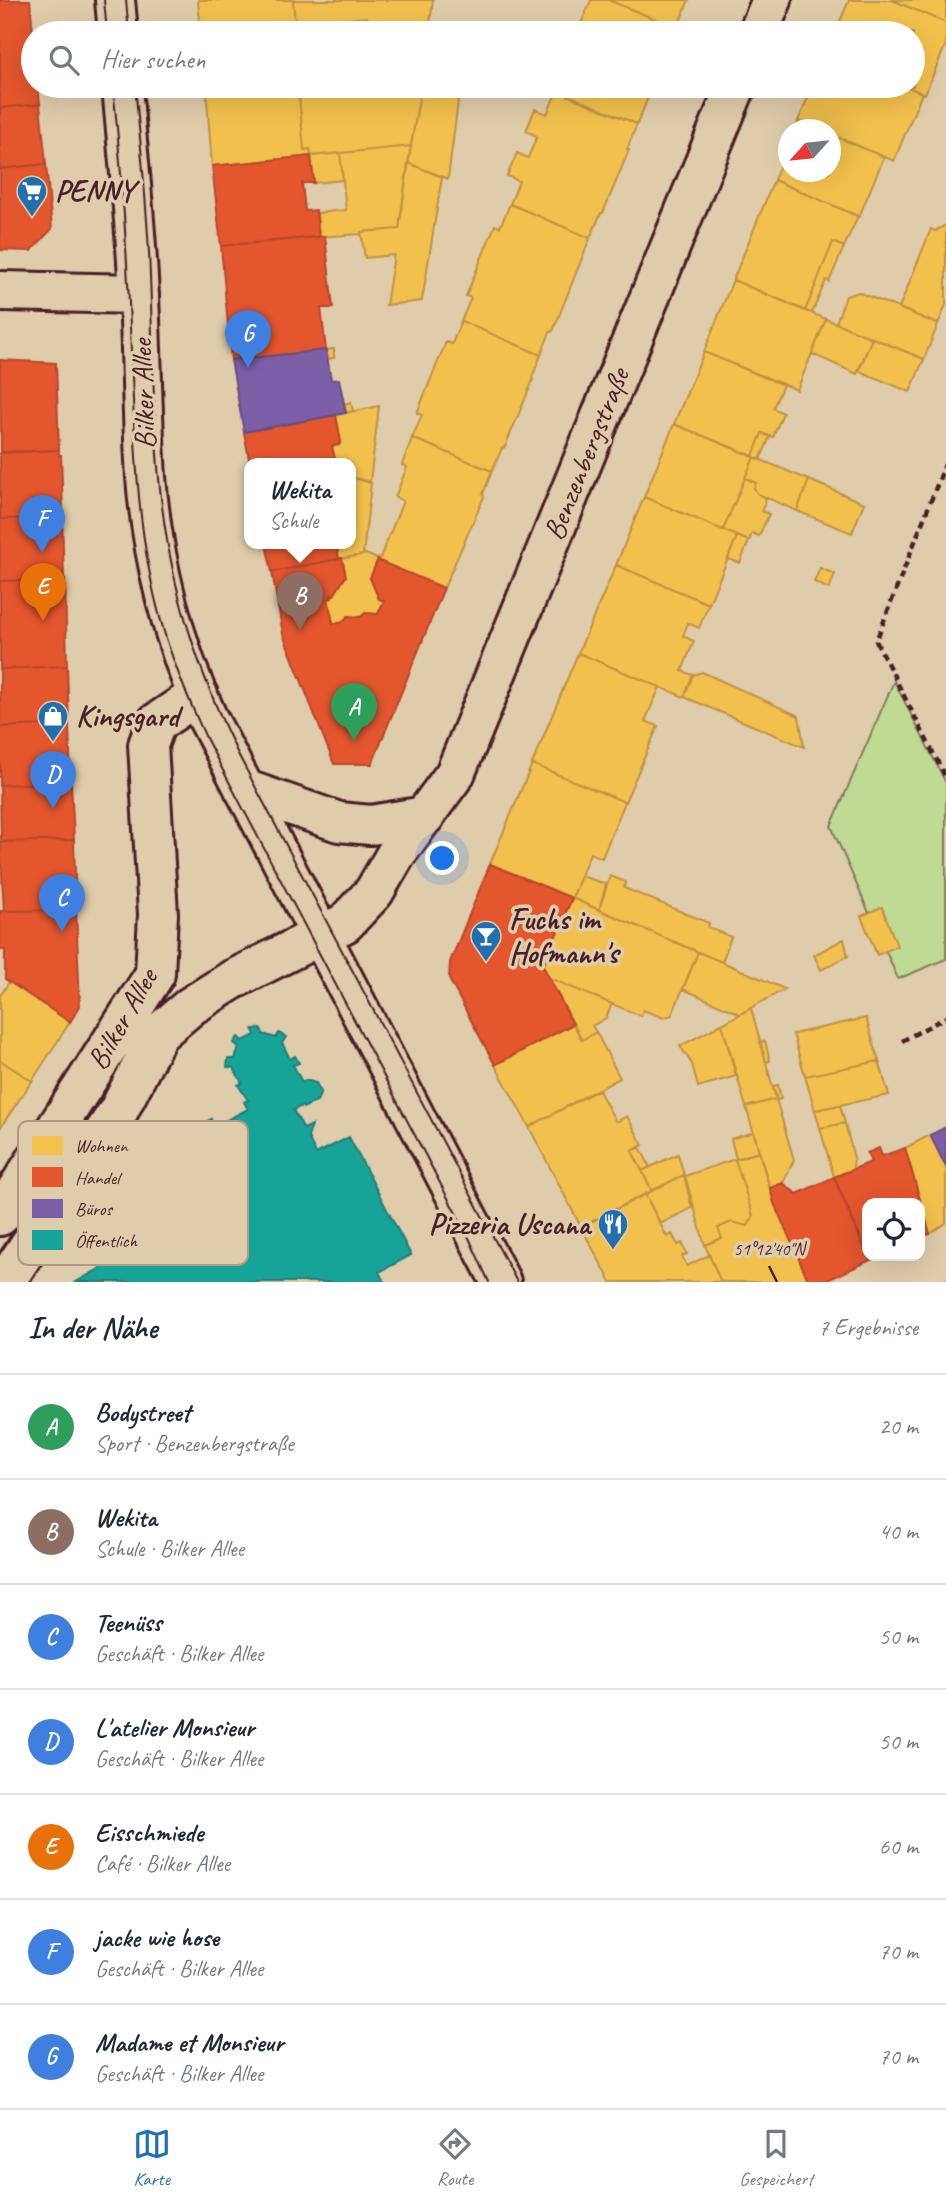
<!DOCTYPE html>
<html lang="de">
<head>
<meta charset="utf-8">
<style>
  body { margin:0; font-family:Caveat,sans-serif; background:#f2f2f3; color:#1f2937 }
  .controls { position:absolute; right:21px; bottom:21px; display:grid; overflow:hidden; border-radius:14px; box-shadow:0 7px 28px #0002 }
  .controls button { width:63px; height:63px; display:grid; place-items:center; padding:0; border:0; border-bottom:2px solid #e0e1e3; background:#fff; color:#1f2937; font:35px sans-serif }
  .compass { position:absolute; left:778px; top:119px; width:63px; height:63px; border-radius:50%; background:#fff; box-shadow:0 7px 28px #0002; rotate:243deg }
  .you { position:absolute; left:443px; top:859px; width:24px; height:24px; margin:-18px; border:5px solid #fff; border-radius:50%; background:#1a73e8; box-shadow:0 0 0 10px #1a73e833 }
  .badge { display:grid; place-items:center; width:46px; height:46px; border-radius:50%; background:#1f6fb2; color:#fff; font-size:23px; font-weight:700 }
  .pin { position:absolute; translate:-50% -58px; filter:drop-shadow(0 2px 4px #0008) }
  .pin::after { content:''; position:absolute; top:37px; width:24px; height:21px; background:inherit; clip-path:polygon(0 0,100% 0,50% 100%) }
  .popup { position:absolute; left:244px; top:458px; width:112px; height:91px; box-sizing:border-box; display:grid; place-content:center; border-radius:14px; background:#fff; filter:drop-shadow(0 2px 5px #0005); font-size:23px; white-space:nowrap; color:#747a83 }
  .popup b { font-size:26px; color:#1f2937 }
  .popup::after { content:''; position:absolute; left:50%; top:100%; margin-left:-14px; border:14px solid transparent; border-top-color:#fff }
  .list { margin:0; padding:0; list-style:none }
  h2 { display:flex; justify-content:space-between; align-items:center; height:91px; margin:0; padding:0 28px; font-size:30px }
  h2 small { font-size:23px; font-weight:400; color:#747a83 }
  .list li { display:grid; grid-template-columns:46px 1fr auto; gap:21px; align-items:center; box-sizing:border-box; height:105px; padding:0 28px; border-top:2px solid #e0e1e3 }
  .list b { display:block; font-size:26px; white-space:nowrap }
  .list p { margin:0; font-size:23px; white-space:nowrap; color:#747a83 }
  .list em { font-size:23px; font-style:normal; color:#747a83 }
  .icon { flex:none; width:38px; height:38px; fill:none; stroke:currentColor; stroke-width:2; stroke-linecap:round; stroke-linejoin:round }
  .map { position:relative; flex:none; width:946px; height:1282px; overflow:hidden }
  .search { position:absolute; background:#fff; box-shadow:0 7px 28px #0002; left:21px; right:21px; top:21px; height:77px; display:flex; align-items:center; gap:18px; box-sizing:border-box; padding:0 24px; border-radius:38px; color:#747a83; font-size:26px }
  .sheet { height:826px; background:#fff }
  nav { display:flex; justify-content:space-around; align-items:center; box-sizing:border-box; height:98px; border-top:2px solid #e0e1e3; background:#fff; font-size:19px; color:#747a83 }
  nav a { display:grid; justify-items:center; gap:4px }
  nav .on { color:#1f6fb2 }
  .map>svg:first-child { display:block }
</style>
</head>
<body>
<div class="map">
<svg width="946" height="1282" viewBox="0 0 946 1282">
  <rect width="100%" height="100%" fill="#dfccaa"/>
  <filter id="ink" filterUnits="userSpaceOnUse"><feTurbulence type="fractalNoise" baseFrequency=".0143" numOctaves="2"/><feDisplacementMap in="SourceGraphic" scale="14" xChannelSelector="R" yChannelSelector="G"/><feConvolveMatrix kernelMatrix="1 2 1 2 8 2 1 2 1" color-interpolation-filters="sRGB"/></filter>
  <g filter="url(#ink)">
    <!-- green -->
    <path fill="#bfda92" stroke="#847c5e" stroke-width="2" d="M 894,681 L 946,783 L 946,959 L 898,979 L 831,826 Z"/>
    <!-- homes -->
    <path fill="#f2c14e" stroke="#c09044" stroke-width="2" d="M 198,0 L 293,0 L 295,23 L 306,21 L 307,33 L 201,33 Z
      M 293,0 L 433,0 L 429,33 L 369,33 L 367,17 L 306,24 L 306,21 L 295,23 Z
      M 591,0 L 608,0 L 677,28 L 675,33 L 577,33 Z
      M 608,0 L 689,0 L 677,28 Z
      M 849,0 L 892,0 L 946,23 L 946,44 L 925,94 L 905,86 L 913,86 L 913,33 L 835,33 Z
      M 892,0 L 946,0 L 946,23 Z
      M 206,86 L 298,86 L 304,150 L 310,149 L 311,156 L 212,166 Z
      M 298,86 L 421,86 L 411,146 L 311,156 L 310,149 L 304,150 Z
      M 421,86 L 460,86 L 448,179 L 408,163 Z
      M 555,86 L 653,86 L 637,124 L 553,89 Z
      M 813,86 L 905,86 L 922,93 L 894,161 L 830,134 L 830,130 L 819,130 L 798,121 Z
      M 557,91 L 637,124 L 627,149 L 629,150 L 603,213 L 601,213 L 590,238 L 510,204 L 519,181 L 507,176 L 517,153 L 528,158 L 537,136 L 526,131 L 535,109 L 547,114 Z
      M 798,121 L 819,130 L 795,130 Z
      M 830,134 L 884,157 L 859,217 L 774,180 L 788,145 L 788,172 L 830,172 Z
      M 411,146 L 399,229 L 361,232 L 361,234 L 319,237 L 317,213 L 346,210 L 340,153 Z
      M 340,153 L 343,180 L 314,183 L 311,156 Z
      M 408,163 L 442,177 L 422,301 L 386,305 L 394,255 L 365,258 L 361,232 L 399,229 Z
      M 774,180 L 858,216 L 844,247 L 833,242 L 805,311 L 733,280 Z
      M 510,204 L 590,238 L 553,331 L 550,332 L 541,355 L 461,321 L 471,298 L 466,296 L 495,225 L 500,227 Z
      M 946,225 L 946,305 L 938,324 L 899,308 L 931,229 L 935,231 Z
      M 833,242 L 844,247 L 829,282 L 826,280 L 812,313 L 805,311 Z
      M 733,280 L 826,319 L 797,390 L 704,352 Z
      M 858,292 L 938,324 L 924,359 L 836,323 L 846,296 Z
      M 826,319 L 872,338 L 857,374 L 812,354 Z
      M 461,321 L 541,355 L 532,377 L 533,380 L 505,447 L 502,448 L 492,471 L 412,438 L 422,415 L 417,413 L 446,342 L 452,344 Z
      M 872,338 L 924,359 L 910,392 L 859,371 Z
      M 334,349 L 334,358 L 328,359 L 326,350 Z
      M 704,352 L 783,385 L 773,408 L 783,413 L 773,437 L 762,433 L 753,456 L 674,424 Z
      M 351,402 L 353,411 L 346,413 L 344,404 Z
      M 379,406 L 370,482 L 351,477 L 351,464 L 336,464 L 332,446 L 339,445 L 341,442 L 336,415 Z
      M 674,424 L 754,457 L 723,530 L 644,497 Z
      M 762,433 L 770,437 L 760,460 L 753,456 Z
      M 412,438 L 492,471 L 483,494 L 484,497 L 444,588 L 379,561 L 403,501 L 395,497 L 407,467 L 402,465 Z
      M 754,457 L 809,480 L 797,511 L 758,494 L 754,488 L 756,483 L 745,478 Z
      M 351,477 L 371,483 L 363,555 L 339,559 L 336,544 L 351,544 Z
      M 745,478 L 756,483 L 754,488 L 758,494 L 766,498 L 762,511 L 769,514 L 759,536 L 752,533 L 749,541 L 723,530 Z
      M 809,480 L 864,503 L 852,533 L 797,511 Z
      M 644,497 L 737,536 L 709,604 L 616,565 Z
      M 737,536 L 749,541 L 740,563 L 728,559 Z
      M 363,553 L 378,559 L 370,578 L 379,599 L 384,601 L 378,614 L 365,613 L 361,617 L 348,616 L 341,623 L 333,623 L 328,599 L 332,598 L 331,595 L 334,595 L 346,576 L 342,558 L 363,555 Z
      M 616,565 L 709,604 L 699,628 L 688,623 L 683,636 L 694,641 L 682,671 L 693,675 L 684,697 L 578,653 Z
      M 820,568 L 835,574 L 829,589 L 814,582 Z
      M 578,653 L 660,687 L 645,721 L 658,726 L 625,802 L 532,764 Z
      M 702,672 L 799,716 L 804,747 L 684,697 L 693,675 Z
      M 532,764 L 625,802 L 602,858 L 590,853 L 572,898 L 490,864 Z
      M 581,876 L 606,884 L 599,910 L 572,898 Z
      M 610,876 L 626,882 L 624,888 L 709,923 L 708,927 L 731,937 L 722,962 L 599,910 Z
      M 572,898 L 698,952 L 672,1015 L 664,1018 L 643,1010 L 641,1016 L 549,978 L 543,966 Z
      M 882,907 L 897,946 L 877,955 L 861,916 Z
      M 844,939 L 848,956 L 821,970 L 814,955 Z
      M 698,952 L 722,962 L 785,989 L 740,1014 L 683,989 Z
      M 549,978 L 612,1004 L 606,1018 L 592,1026 L 596,1032 L 582,1040 Z
      M 9,982 L 70,1022 L 32,1081 L 0,1060 L 0,996 Z
      M 751,1008 L 776,1099 L 746,1107 L 722,1024 Z
      M 866,1018 L 879,1061 L 805,1076 L 793,1034 Z
      M 573,1024 L 582,1040 L 596,1032 L 620,1078 L 529,1127 L 495,1065 Z
      M 722,1024 L 736,1076 L 698,1087 L 692,1064 L 680,1046 Z
      M 765,1041 L 770,1061 L 766,1062 L 760,1042 Z
      M 0,1060 L 32,1081 L 0,1128 Z
      M 879,1061 L 889,1095 L 815,1110 L 805,1076 Z
      M 778,1085 L 781,1099 L 777,1100 L 773,1086 Z
      M 598,1089 L 616,1122 L 627,1116 L 643,1145 L 632,1151 L 652,1191 L 581,1227 L 529,1127 Z
      M 776,1099 L 794,1160 L 783,1183 L 770,1188 L 746,1107 Z
      M 840,1105 L 845,1123 L 820,1128 L 815,1110 Z
      M 845,1123 L 854,1158 L 853,1169 L 834,1177 L 820,1128 Z
      M 754,1132 L 759,1152 L 736,1159 L 731,1139 Z
      M 930,1135 L 946,1167 L 946,1223 L 930,1234 L 905,1148 Z
      M 640,1147 L 650,1167 L 642,1171 L 632,1151 Z
      M 759,1152 L 774,1203 L 809,1282 L 721,1282 L 705,1245 L 722,1238 L 718,1228 L 731,1222 L 748,1226 L 753,1216 L 735,1159 Z
      M 678,1154 L 684,1175 L 652,1191 L 642,1171 Z
      M 735,1159 L 753,1216 L 748,1226 L 731,1222 L 718,1228 L 722,1238 L 705,1245 L 685,1176 Z
      M 684,1175 L 692,1208 L 660,1224 L 645,1194 Z
      M 645,1194 L 667,1237 L 672,1234 L 678,1245 L 682,1243 L 687,1254 L 682,1256 L 687,1266 L 709,1255 L 721,1282 L 611,1282 L 581,1227 Z"/>
    <!-- shops -->
    <path fill="#e4572e" stroke="#b6462d" stroke-width="2" d="M 0,0 L 30,0 L 33,33 L 33,86 L 38,86 L 40,104 L 0,108 Z
      M 40,104 L 46,164 L 0,169 L 0,108 Z
      M 311,156 L 314,183 L 302,183 L 305,211 L 316,210 L 319,237 L 221,246 L 212,166 Z
      M 46,164 L 52,229 L 31,251 L 0,250 L 0,169 Z
      M 325,236 L 333,308 L 321,308 L 326,350 L 231,360 L 221,246 Z
      M 0,360 L 56,363 L 59,450 L 1,452 Z
      M 336,415 L 341,442 L 339,445 L 332,446 L 336,464 L 250,464 L 244,432 Z
      M 59,450 L 59,455 L 61,455 L 63,512 L 62,512 L 62,517 L 0,519 L 0,453 Z
      M 62,517 L 64,578 L 0,581 L 0,519 Z
      M 266,544 L 336,544 L 339,559 L 272,572 Z
      M 342,558 L 346,576 L 334,595 L 331,595 L 332,598 L 328,599 L 333,623 L 341,623 L 348,616 L 361,617 L 365,613 L 378,614 L 384,601 L 379,599 L 370,578 L 378,559 L 379,561 L 444,588 L 372,764 L 334,764 L 283,634 L 272,572 Z
      M 65,579 L 67,666 L 0,669 L 0,581 Z
      M 67,666 L 69,724 L 0,727 L 0,669 Z
      M 69,724 L 71,782 L 0,785 L 0,727 Z
      M 71,782 L 74,840 L 1,842 L 0,785 Z
      M 74,840 L 76,910 L 4,911 L 0,842 Z
      M 490,864 L 572,898 L 543,966 L 573,1024 L 495,1065 L 449,979 L 450,962 Z
      M 76,910 L 80,1006 L 70,1022 L 5,979 L 5,950 L 0,950 L 0,911 Z
      M 879,1148 L 882,1156 L 905,1148 L 930,1234 L 920,1238 L 920,1203 L 867,1203 L 867,1252 L 834,1177 L 871,1162 L 867,1153 Z
      M 834,1177 L 867,1256 L 871,1260 L 823,1282 L 809,1282 L 774,1203 L 770,1188 L 783,1183 L 797,1194 Z"/>
    <!-- offices -->
    <path fill="#7b5ea7" stroke="#6c4b82" stroke-width="2" d="M 326,350 L 331,380 L 339,379 L 346,413 L 244,432 L 231,360 Z
      M 946,1127 L 946,1167 L 930,1135 Z"/>
    <!-- public -->
    <path fill="#17a398" stroke="#267b77" stroke-width="2" d="M 261,1028 L 263,1034 L 276,1038 L 279,1033 L 286,1037 L 282,1043 L 290,1059 L 295,1056 L 299,1063 L 293,1065 L 302,1082 L 306,1080 L 316,1083 L 321,1092 L 317,1101 L 303,1108 L 302,1106 L 293,1110 L 304,1129 L 312,1125 L 308,1137 L 316,1154 L 349,1137 L 411,1255 L 379,1272 L 384,1282 L 76,1282 L 122,1256 L 112,1237 L 150,1217 L 135,1187 L 158,1177 L 151,1163 L 169,1154 L 164,1144 L 173,1139 L 177,1145 L 206,1131 L 203,1124 L 211,1119 L 215,1126 L 248,1109 L 244,1102 L 248,1100 L 238,1085 L 242,1083 L 234,1068 L 227,1067 L 228,1059 L 235,1059 L 239,1047 L 234,1043 L 238,1037 L 243,1041 L 255,1035 L 253,1029 Z"/>
    <g fill="none" stroke-linecap="round" stroke-linejoin="round">
      <!-- minor casing -->
      <g stroke="#4a1f2b" stroke-width="44">
        <path id="minor" d="M 115,0 L 118,33
          M 758,33 L 772,0
          M 122,86 C 128,156 136,226 139,297 C 142,357 142,417 146,477 C 152,558 173,643 207,717 L 501,1282
          M 0,291 L 139,294
          M 244,789 L 339,822 L 371,825 L 425,816
          M 0,1216 L 155,974 L 158,914 L 148,745 L 156,723 L 198,695
          M 5,1282 L 119,1110 L 158,1034 L 191,1006 L 232,980 L 345,923 L 374,892 L 396,854 L 455,774 L 736,86"/>
      </g>
      <!-- path -->
      <path stroke="#4a1f2b" stroke-width="4.5" stroke-dasharray="7 5" stroke-linecap="butt" d="M 946,462 L 876,641 L 946,778
        M 902,1041 L 946,1017"/>
      <!-- minor -->
      <use href="#minor" stroke="#dfccaa" stroke-width="38"/>
      <!-- tram -->
      <path stroke="#4a1f2b" stroke-width="2" d="M 104,0 L 107,33
        M 126,0 L 129,33
        M 113,86 C 122,174 128,263 131,352 C 135,442 136,533 161,621 C 172,662 189,701 207,740 L 470,1240 L 489,1282
        M 135,86 C 141,149 148,212 150,276 C 154,368 152,461 169,551 C 182,621 206,688 237,752 L 517,1282
        M 942,1282 L 946,1280"/>
    </g>
  </g>
  <!-- ticks -->
  <path fill="none" stroke="#4a1f2b" stroke-width="2.5" d="M 769,1266 L 777,1282"/>
  <!-- icons -->
  <defs>
    <g id="supermarket-pin" transform="scale(1.575)"><path d="M0 17L-7.5 6A9.5 9.5 0 1 1 7.5 6Z" fill="#1f6fb2" stroke="#dfccaa"/><path d="M-6-5.5h2.5l.6 2H6L4.5 2H-2.5L-4.4-4H-6ZM-1.5 3.2a1.3 1.3 0 1 0 .1 0ZM3 3.2a1.3 1.3 0 1 0 .1 0Z" fill="#fff"/></g>
    <g id="shop-pin" transform="scale(1.575)"><path d="M0 17L-7.5 6A9.5 9.5 0 1 1 7.5 6Z" fill="#1f6fb2" stroke="#dfccaa"/><path d="M-5-2.5h2.3a2.7 3.5 0 0 1 5.4 0H5L5.5 6h-11ZM-1.5-2.5h3a1.5 2.3 0 0 0-3 0Z" fill="#fff"/></g>
    <g id="bar-pin" transform="scale(1.575)"><path d="M0 17L-7.5 6A9.5 9.5 0 1 1 7.5 6Z" fill="#1f6fb2" stroke="#dfccaa"/><path d="M-6-5H6L.8 .8V4.5H3.5V6h-7V4.5H-.8V.8Z" fill="#fff"/></g>
    <g id="restaurant-pin" transform="scale(1.575)"><path d="M0 17L-7.5 6A9.5 9.5 0 1 1 7.5 6Z" fill="#1f6fb2" stroke="#dfccaa"/><path d="M-5-6h1v4h1v-4h1v4h1v-4h1v5L-1.5 .5V6h-2V.5L-5-1ZM5-6V6H3V1.5H1.5Q1.5-4 5-6Z" fill="#fff"/></g>
  </defs>
  <g fill-rule="evenodd">
    <use href="#supermarket-pin" x="32" y="191"/>
    <use href="#shop-pin" x="53" y="716"/>
    <use href="#bar-pin" x="486" y="936"/>
    <use href="#restaurant-pin" x="613" y="1224"/>
  </g>
  <g text-anchor="middle" stroke-width="7" stroke-linejoin="round" paint-order="stroke">
    <!-- poi labels -->
    <g font-size="30" font-weight="bold" fill="#4a1f2b" stroke="#dfccaa" text-anchor="start">
      <text x="55" y="201">PENNY</text>
      <text x="76" y="726">Kingsgard</text>
      <text x="509" y="929">Fuchs im<tspan x="509" dy="34">Hofmann's</tspan></text>
      <text x="590" y="1234" text-anchor="end">Pizzeria Uscana</text>
    </g>
    <!-- street labels -->
    <g font-size="30" fill="#4a1f2b" stroke="#dfccaa">
      <text transform="translate(143 394) rotate(-92)" y="10">Bilker Allee</text>
      <text transform="translate(586 454) rotate(-68)" y="10">Benzenbergstraße</text>
      <text transform="translate(122 1019) rotate(-60)" y="10">Bilker Allee</text>
    </g>
  </g>
  <!-- legend -->
  <rect x="18" y="1121" width="230" height="144" rx="10" fill="#dfccaa" stroke="#b29884" stroke-width="2"/>
  <rect x="32" y="1136" width="31" height="19" fill="#f2c14e"/>
  <rect x="32" y="1167" width="31" height="20" fill="#e4572e"/>
  <rect x="32" y="1199" width="31" height="19" fill="#7b5ea7"/>
  <rect x="32" y="1230" width="31" height="20" fill="#17a398"/>
  <g font-size="19" fill="#4a1f2b">
    <text x="75" y="1152">Wohnen</text>
    <text x="75" y="1184">Handel</text>
    <text x="75" y="1215">Büros</text>
    <text x="75" y="1247">Öffentlich</text>
  </g>
  <g font-size="18" text-anchor="middle" fill="#4a1f2b" stroke="#dfccaa" stroke-width="7" stroke-linejoin="round" paint-order="stroke">
    <text x="769" y="1255">51°12'40"N</text>
  </g>
</svg>
<div class="controls">
<button><svg class="icon" aria-label="locate" viewBox="0 0 24 24"><circle cx="12" cy="12" r="6"/><path d="M12 2v4M12 18v4M2 12h4M18 12h4"/></svg></button>
</div>
<svg class="compass" viewBox="-18 -18 36 36"><path d="M0-13l5 13h-10z" fill="#e53935"/><path d="M0 13l5-13h-10z" fill="#747a83"/></svg>
<div class="you"></div>
<div class="pin badge" style="left:354px;top:741px;background:#2e9e5b">A</div>
<div class="pin badge" style="left:300px;top:630px;background:#8d6e63">B</div>
<div class="popup"><b>Wekita</b>Schule</div>
<div class="pin badge" style="left:62px;top:932px;background:#3f7fe0">C</div>
<div class="pin badge" style="left:53px;top:809px;background:#3f7fe0">D</div>
<div class="pin badge" style="left:43px;top:621px;background:#e8710a">E</div>
<div class="pin badge" style="left:42px;top:553px;background:#3f7fe0">F</div>
<div class="pin badge" style="left:248px;top:368px;background:#3f7fe0">G</div>
<div class="search"><svg class="icon" aria-label="search" viewBox="0 0 24 24"><circle cx="10" cy="10" r="6"/><path d="M15 15l6 6"/></svg>Hier suchen</div>
</div>
<section class="sheet">
<h2>In der Nähe<small>7 Ergebnisse</small></h2>
<ul class="list">
<li><span class="badge" style="background:#2e9e5b">A</span><div><b>Bodystreet</b><p>Sport · Benzenbergstraße</p></div><em>20 m</em></li>
<li><span class="badge" style="background:#8d6e63">B</span><div><b>Wekita</b><p>Schule · Bilker Allee</p></div><em>40 m</em></li>
<li><span class="badge" style="background:#3f7fe0">C</span><div><b>Teenüss</b><p>Geschäft · Bilker Allee</p></div><em>50 m</em></li>
<li><span class="badge" style="background:#3f7fe0">D</span><div><b>L'atelier Monsieur</b><p>Geschäft · Bilker Allee</p></div><em>50 m</em></li>
<li><span class="badge" style="background:#e8710a">E</span><div><b>Eisschmiede</b><p>Café · Bilker Allee</p></div><em>60 m</em></li>
<li><span class="badge" style="background:#3f7fe0">F</span><div><b>jacke wie hose</b><p>Geschäft · Bilker Allee</p></div><em>70 m</em></li>
<li><span class="badge" style="background:#3f7fe0">G</span><div><b>Madame et Monsieur</b><p>Geschäft · Bilker Allee</p></div><em>70 m</em></li>
</ul>
</section>
<nav>
<a class="on"><svg class="icon" aria-label="map" viewBox="0 0 24 24"><path d="M3 6l6-2 6 2 6-2v14l-6 2-6-2-6 2zM9 4v14M15 6v14"/></svg>Karte</a>
<a><svg class="icon" aria-label="directions" viewBox="0 0 24 24"><path d="M12 3l9 9-9 9-9-9zM9 14v-3h6M13 9l2 2-2 2"/></svg>Route</a>
<a><svg class="icon" aria-label="saved" viewBox="0 0 24 24"><path d="M7 4h10v16l-5-4-5 4z"/></svg>Gespeichert</a>
</nav>
</body>
</html>
